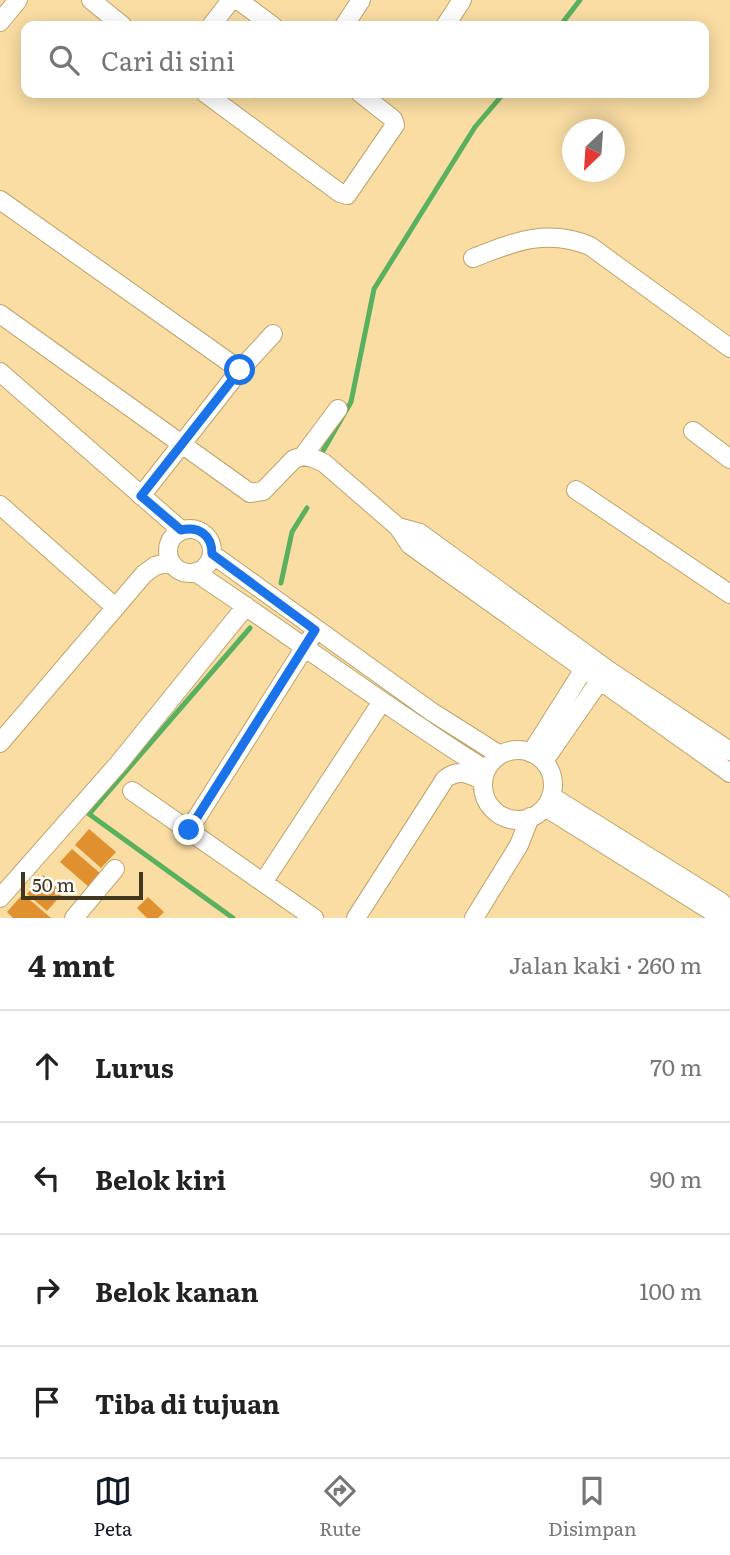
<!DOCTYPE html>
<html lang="id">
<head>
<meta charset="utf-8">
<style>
  body { margin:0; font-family:Literata,serif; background:#f2f2f2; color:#222 }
  .compass { position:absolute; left:562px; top:119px; width:63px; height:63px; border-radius:50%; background:#fff; box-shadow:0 4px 18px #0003; rotate:205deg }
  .scale { position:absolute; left:21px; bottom:18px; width:122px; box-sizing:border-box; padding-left:7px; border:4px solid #41361e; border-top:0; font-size:19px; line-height:24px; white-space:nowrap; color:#41361e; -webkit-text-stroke:5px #fff; paint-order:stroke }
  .stop { position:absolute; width:21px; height:21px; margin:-16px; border:5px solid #1a73e8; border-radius:50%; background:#fff }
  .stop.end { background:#1a73e8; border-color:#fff; box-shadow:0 2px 7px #0008 }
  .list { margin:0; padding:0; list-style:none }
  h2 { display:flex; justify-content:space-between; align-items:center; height:91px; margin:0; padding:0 28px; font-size:30px }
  h2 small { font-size:23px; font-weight:400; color:#767676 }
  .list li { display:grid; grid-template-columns:46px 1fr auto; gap:21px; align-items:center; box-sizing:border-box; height:112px; padding:0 28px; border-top:2px solid #e0e0e0 }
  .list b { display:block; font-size:26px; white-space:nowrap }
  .list em { font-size:23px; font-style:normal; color:#767676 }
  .icon { flex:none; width:38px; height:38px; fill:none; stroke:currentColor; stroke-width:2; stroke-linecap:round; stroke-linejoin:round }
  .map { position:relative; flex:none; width:730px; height:918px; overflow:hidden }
  .search { position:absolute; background:#fff; box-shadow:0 4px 18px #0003; left:21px; right:21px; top:21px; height:77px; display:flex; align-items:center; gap:18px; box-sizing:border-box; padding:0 24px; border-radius:14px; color:#767676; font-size:26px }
  .sheet { height:539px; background:#fff }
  nav { display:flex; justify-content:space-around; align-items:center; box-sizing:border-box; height:98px; border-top:2px solid #e0e0e0; background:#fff; font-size:19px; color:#767676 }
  nav a { display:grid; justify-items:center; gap:4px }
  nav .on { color:#111827 }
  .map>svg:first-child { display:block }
</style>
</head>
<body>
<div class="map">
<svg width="730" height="918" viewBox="0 0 730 918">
  <rect width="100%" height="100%" fill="#f9dda3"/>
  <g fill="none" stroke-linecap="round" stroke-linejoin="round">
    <!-- stream -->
    <path stroke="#59b15f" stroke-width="5" d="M 560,26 L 580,0
      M 323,451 L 351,402 L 374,289 L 475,127 L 504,93
      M 281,583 L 292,532 L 307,508
      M 233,918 L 89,814 L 250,628"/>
  </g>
  <!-- building -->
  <path fill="#e19030" d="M 89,829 L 116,852 L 101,868 L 75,845 Z
    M 72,849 L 101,874 L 89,887 L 60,862 Z
    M 43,875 L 63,893 L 47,911 L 27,894 Z
    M 23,894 L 51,918 L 13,918 L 7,912 Z
    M 148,897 L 164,912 L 158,918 L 147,918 L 137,908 Z"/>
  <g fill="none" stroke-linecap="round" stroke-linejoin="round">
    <!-- street casing -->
    <g stroke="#bea36b" stroke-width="20">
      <path id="street" d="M 91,0 L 123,26
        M 238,0 L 273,26
        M 0,22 L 18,0
        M 211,26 L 231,0
        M 344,26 L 361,0
        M 445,26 L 462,0
        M 205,93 L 340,193 L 347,195 L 395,125 L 393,119 L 360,93
        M 0,200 L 240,370
        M 473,258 C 514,242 547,228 590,246 L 730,348
        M 0,314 L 250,493 L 263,491 L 294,459 L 303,456 L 313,458 L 324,463 L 398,527 L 410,545 L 730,773
        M 0,372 L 181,530
        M 693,431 L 730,459
        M 303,456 L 338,409
        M 576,490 L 730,594
        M 141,496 L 240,370 L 273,334
        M 0,505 L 115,607
        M 398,527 L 420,533 L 611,672 L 730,751
        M168 551a22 22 0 1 1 44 0a22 22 0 1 1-44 0Z
        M 212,554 L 432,712 L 500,755
        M 195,572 C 293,637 387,708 486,770
        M 0,743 L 144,574 L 155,566 L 170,562
        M483 785a35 35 0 1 1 70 0a35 35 0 1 1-70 0Z
        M 531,753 L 589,661
        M 544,761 L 605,673
        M 132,791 L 314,918
        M 551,796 L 721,902 L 730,911
        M 545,807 L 716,914 L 730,918
        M 189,830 L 310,639
        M 264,881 L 381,703
        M 0,898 L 119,763 L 246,606
        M 74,918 L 115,869
        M 356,918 L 445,779 C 459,768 469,774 483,781
        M 474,918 L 519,845 L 530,817"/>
    </g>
    <!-- street -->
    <use href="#street" stroke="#fff" stroke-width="18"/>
  </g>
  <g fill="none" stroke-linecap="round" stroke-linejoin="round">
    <!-- route -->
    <path stroke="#1a73e8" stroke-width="9" d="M 189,830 L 315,630 L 212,554 C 212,535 199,526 181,530 L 141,496 L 240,370"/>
  </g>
</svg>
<svg class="compass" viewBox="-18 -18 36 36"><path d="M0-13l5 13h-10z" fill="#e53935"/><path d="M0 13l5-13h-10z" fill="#767676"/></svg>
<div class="scale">50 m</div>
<div class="stop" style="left:240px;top:370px"></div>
<div class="stop end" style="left:189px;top:830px"></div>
<div class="search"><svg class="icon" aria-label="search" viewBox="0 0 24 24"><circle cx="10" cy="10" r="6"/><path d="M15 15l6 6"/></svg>Cari di sini</div>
</div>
<section class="sheet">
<h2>4 mnt<small>Jalan kaki · 260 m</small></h2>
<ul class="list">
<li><svg class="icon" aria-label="ahead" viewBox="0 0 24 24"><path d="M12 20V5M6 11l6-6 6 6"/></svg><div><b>Lurus</b></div><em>70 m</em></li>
<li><svg class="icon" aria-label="left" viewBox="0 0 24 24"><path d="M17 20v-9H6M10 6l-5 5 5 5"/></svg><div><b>Belok kiri</b></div><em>90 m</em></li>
<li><svg class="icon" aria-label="right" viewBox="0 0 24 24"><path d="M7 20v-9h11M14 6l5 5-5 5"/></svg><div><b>Belok kanan</b></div><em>100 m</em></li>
<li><svg class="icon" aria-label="arrive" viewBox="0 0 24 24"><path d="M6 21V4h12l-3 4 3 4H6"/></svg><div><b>Tiba di tujuan</b></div></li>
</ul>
</section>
<nav>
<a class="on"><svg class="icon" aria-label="map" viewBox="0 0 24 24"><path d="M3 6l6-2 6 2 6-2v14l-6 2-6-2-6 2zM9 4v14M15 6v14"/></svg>Peta</a>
<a><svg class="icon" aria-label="directions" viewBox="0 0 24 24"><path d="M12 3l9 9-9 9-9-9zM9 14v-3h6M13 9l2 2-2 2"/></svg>Rute</a>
<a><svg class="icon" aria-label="saved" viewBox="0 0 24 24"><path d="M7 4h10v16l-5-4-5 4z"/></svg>Disimpan</a>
</nav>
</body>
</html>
